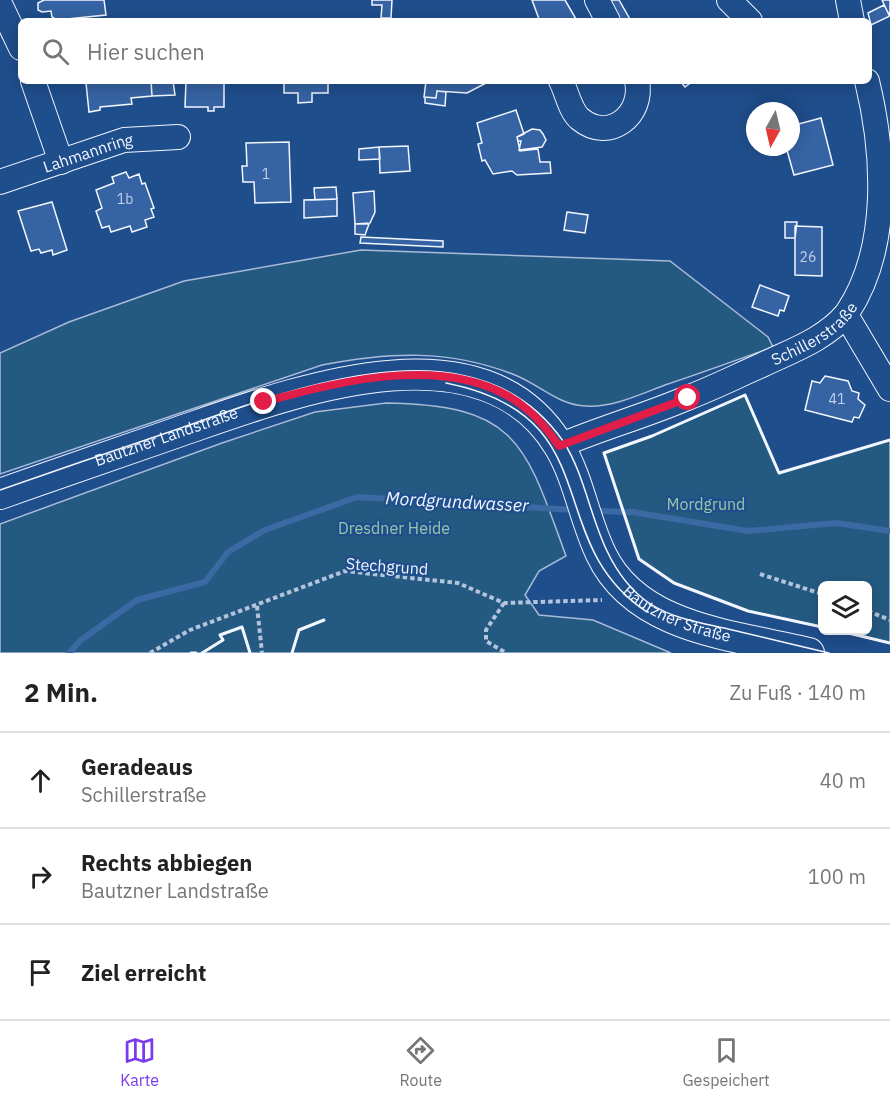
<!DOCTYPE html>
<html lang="de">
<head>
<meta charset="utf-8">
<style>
  body { margin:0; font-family:"IBM Plex Sans",sans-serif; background:#f2f2f2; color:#222 }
  .controls { position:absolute; right:18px; bottom:18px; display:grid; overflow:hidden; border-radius:9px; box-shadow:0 3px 15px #0003 }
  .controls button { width:54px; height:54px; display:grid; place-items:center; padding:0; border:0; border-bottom:2px solid #e0e0e0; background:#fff; color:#222; font:30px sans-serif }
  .compass { position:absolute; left:746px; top:102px; width:54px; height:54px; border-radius:50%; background:#fff; box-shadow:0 3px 15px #0003; rotate:188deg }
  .stop { position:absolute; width:18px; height:18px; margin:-14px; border:4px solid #e11d48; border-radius:50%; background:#fff }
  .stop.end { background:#e11d48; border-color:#fff; box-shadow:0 2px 6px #0008 }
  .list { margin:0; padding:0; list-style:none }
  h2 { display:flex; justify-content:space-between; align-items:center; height:78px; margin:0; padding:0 24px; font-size:26px }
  h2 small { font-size:20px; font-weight:400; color:#767676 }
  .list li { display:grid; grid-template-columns:39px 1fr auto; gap:18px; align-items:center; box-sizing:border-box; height:96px; padding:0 24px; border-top:2px solid #e0e0e0 }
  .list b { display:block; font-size:22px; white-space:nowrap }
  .list p { margin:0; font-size:20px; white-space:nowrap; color:#767676 }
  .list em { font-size:20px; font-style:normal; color:#767676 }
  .icon { flex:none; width:33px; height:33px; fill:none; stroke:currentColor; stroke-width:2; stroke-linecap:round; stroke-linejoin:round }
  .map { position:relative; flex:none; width:890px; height:653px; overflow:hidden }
  .search { position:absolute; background:#fff; box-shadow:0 3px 15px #0003; left:18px; right:18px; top:18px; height:66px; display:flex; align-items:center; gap:15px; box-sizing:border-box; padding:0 21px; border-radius:9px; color:#767676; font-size:22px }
  .sheet { height:366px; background:#fff }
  nav { display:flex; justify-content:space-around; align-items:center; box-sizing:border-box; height:84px; border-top:2px solid #e0e0e0; background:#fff; font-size:16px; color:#767676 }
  nav a { display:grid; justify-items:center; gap:3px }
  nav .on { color:#7c3aed }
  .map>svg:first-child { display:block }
</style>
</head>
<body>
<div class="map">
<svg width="890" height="653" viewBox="0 0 890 653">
  <rect width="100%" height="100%" fill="#1f4e8c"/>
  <!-- green -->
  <path fill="#245a82" stroke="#a8bbd7" stroke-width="1.5" d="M 361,250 L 670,261 L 768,337 L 773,347 C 737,360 701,373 665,385 C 641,394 612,408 586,406 C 558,405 540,385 515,375 C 449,349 390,352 322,365 L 0,474 L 0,353 L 69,322 L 184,281 Z
    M 745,395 L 779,473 L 890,440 L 890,643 L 836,631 L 868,630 L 868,586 L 822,586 L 822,627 L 748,611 L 674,583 L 639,559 L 604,453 L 652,436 Z
    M 386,403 C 518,405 525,443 566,556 L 539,571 L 525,595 L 539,615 L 593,620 L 671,653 L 0,653 L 0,524 L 222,443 L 315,412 Z"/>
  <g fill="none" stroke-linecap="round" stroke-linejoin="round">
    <!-- stream -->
    <path stroke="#3b69a3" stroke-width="6" d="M 595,511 L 632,512 L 748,531 L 836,523 L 890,531
      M 69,653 L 81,640 L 137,600 L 205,582 L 228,552 L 265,530 L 357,497 L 575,510"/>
  </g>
  <!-- building -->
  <path fill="#3563a3" stroke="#f2f6ff" stroke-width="1.5" d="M 44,0 L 104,0 L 106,15 L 57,20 L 52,17 L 51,11 L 42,12 L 38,10 L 38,3 Z
    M 372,0 L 392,0 L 391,18 L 381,18 L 382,5 L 372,5 Z
    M 532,0 L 565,0 L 576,19 L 539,19 Z
    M 606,0 L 619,0 L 631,21 L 618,21 Z
    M 882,0 L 890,0 L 890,15 L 889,15 Z
    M 884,5 L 890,16 L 871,25 L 868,13 Z
    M 82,81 L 151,81 L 152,96 L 131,98 L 132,104 L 100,107 L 100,110 L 89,112 L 86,83 Z
    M 151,81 L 173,81 L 175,95 L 152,96 Z
    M 186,81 L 224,82 L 224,107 L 214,107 L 214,111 L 208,111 L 208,107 L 185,107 Z
    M 284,81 L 328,81 L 328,93 L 312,93 L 312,102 L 298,103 L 298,93 L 284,93 Z
    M 426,81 L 490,81 L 467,93 L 437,91 L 436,98 L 424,97 Z
    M 680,81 L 693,81 L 685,87 Z
    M 437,91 L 446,92 L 445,106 L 425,103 L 425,97 L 436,98 Z
    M 516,110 L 524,134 L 517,137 L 520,151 L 538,149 L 540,162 L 550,162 L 551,173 L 517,175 L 512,171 L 493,174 L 485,160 L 482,161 L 478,144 L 482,143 L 477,123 Z
    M 821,118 L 833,165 L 794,175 L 786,147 L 791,147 L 791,126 Z
    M 532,129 L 540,130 L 543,134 L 546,140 L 542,147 L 519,150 L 521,141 L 518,141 L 517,137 Z
    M 289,142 L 291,202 L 255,203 L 254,182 L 243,182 L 242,166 L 247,166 L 246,143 Z
    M 408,146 L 410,171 L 380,173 L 379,147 Z
    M 379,147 L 380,159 L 359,160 L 359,149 Z
    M 126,172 L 129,178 L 139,174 L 142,184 L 145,183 L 154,208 L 151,209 L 154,217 L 145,220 L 147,227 L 132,232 L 130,226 L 111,232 L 109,226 L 102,228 L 96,211 L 102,208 L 96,190 L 114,183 L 112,177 Z
    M 336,187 L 337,199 L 315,200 L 314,188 Z
    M 374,191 L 375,212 L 370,223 L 355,224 L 353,193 Z
    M 337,199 L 337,216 L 304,218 L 304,200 Z
    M 52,202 L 67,250 L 53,255 L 52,250 L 41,253 L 39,249 L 31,251 L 18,211 Z
    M 567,212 L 588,215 L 585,233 L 564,230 Z
    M 785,222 L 797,222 L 795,238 L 785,238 Z
    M 355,224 L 369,224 L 365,235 L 355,234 Z
    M 795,226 L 822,227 L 822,276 L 795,275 Z
    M 361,237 L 443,241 L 443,247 L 360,243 Z
    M 760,285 L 789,296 L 784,311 L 780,310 L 778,316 L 752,307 Z
    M 825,376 L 848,381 L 852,391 L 859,393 L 858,399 L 865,405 L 859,418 L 854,417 L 852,422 L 805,410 L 812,381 L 820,383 Z"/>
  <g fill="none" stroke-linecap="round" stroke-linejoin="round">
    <!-- minor casing -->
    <g stroke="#f2f6ff" stroke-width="26">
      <g id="minor">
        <path d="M 597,0 L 608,21"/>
        <path d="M 729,0 L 750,21"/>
        <path d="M 848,0 L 852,21"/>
        <path d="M 0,4 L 21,48"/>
        <path d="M 33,81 L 61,162"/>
        <path d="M 561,81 C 567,92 570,111 580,119 C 609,143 644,115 637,81"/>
        <path id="s1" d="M 0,182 L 124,140 L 178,137"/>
        <path d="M 846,315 L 890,389"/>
        <path id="s2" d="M 559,446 C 601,428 645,416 687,398 C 713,388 737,376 762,365 C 791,351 826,339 847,313 C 890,249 885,155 867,81"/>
      </g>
    </g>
    <!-- major casing -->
    <g stroke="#f2f6ff" stroke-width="32">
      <g id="major">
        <path id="s3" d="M 0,494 C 59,473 118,453 178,432 C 285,395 481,317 559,446 C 579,479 584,519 601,554 C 637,630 736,635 809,653"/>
      </g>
    </g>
    <!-- path -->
    <path stroke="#b3c4dc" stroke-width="4" stroke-dasharray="4.5 3" stroke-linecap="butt" d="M 760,574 L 822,594
      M 504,603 L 486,630 L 486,641 L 506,653
      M 257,606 L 262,653
      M 868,611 L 890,620
      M 150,653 L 190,630 L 345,571 L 458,583 L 504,603 L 602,600"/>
    <!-- minor -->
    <use href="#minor" stroke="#1f4e8c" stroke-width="24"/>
    <!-- major -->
    <use href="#major" stroke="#1f4e8c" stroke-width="30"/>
    <!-- tram -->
    <path stroke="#f2f6ff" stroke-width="1.5" d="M 446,383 C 612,416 539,541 647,612
      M 0,490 C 60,469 121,448 181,428 C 295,388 476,316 563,441 C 584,473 590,516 607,551 C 617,572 630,590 649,603 C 673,619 702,623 728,629 C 762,637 795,645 829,653"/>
    <!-- wall -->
    <path stroke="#f2f6ff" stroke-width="3" d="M 822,627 L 748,611 L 674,583 L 639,559 L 604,453 L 652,436 L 745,395 L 779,473 L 890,440
      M 836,630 L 890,643
      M 191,653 L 196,653
      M 202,653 L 223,640 L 220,635 L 242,627 L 250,653
      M 292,653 L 299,630 L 324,620"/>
  </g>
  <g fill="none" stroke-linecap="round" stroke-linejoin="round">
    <!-- route -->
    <path stroke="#e11d48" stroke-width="8" d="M 264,402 C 343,380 460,350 529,411 C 541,421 550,433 559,446 L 688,398"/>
  </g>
  <g text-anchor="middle" stroke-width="4.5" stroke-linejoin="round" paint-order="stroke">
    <!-- number labels -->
    <g font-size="14" fill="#c3d1e8">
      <text x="266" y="179">1</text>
      <text x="125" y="204">1b</text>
      <text x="808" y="262">26</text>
      <text x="837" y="404">41</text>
    </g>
    <!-- street labels -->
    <g font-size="16" fill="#f2f6ff" stroke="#1f4e8c">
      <text dy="6" stroke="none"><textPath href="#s1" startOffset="93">Lahmannring</textPath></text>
      <text dy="6" stroke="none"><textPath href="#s2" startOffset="280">Schillerstraße</textPath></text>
      <text dy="6" stroke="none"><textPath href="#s3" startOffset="176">Bautzner Landstraße</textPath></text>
      <text transform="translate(387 566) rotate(4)" y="6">Stechgrund</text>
      <text dy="6" stroke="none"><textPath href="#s3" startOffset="819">Bautzner Straße</textPath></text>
    </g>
    <!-- park labels -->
    <g font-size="16" fill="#97c8a6" stroke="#1f4e8c">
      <text x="706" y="510">Mordgrund</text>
      <text x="394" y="534">Dresdner Heide</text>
    </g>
    <!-- water labels -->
    <g font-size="18" font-style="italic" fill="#f2f6ff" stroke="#1f4e8c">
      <text transform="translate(457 502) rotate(3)" y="6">Mordgrundwasser</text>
    </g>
  </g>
</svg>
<div class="controls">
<button><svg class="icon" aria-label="layers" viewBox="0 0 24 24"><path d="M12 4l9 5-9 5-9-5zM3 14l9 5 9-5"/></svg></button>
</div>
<svg class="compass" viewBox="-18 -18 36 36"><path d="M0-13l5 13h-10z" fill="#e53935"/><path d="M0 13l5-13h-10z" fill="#767676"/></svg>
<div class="stop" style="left:688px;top:398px"></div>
<div class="stop end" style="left:264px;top:402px"></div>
<div class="search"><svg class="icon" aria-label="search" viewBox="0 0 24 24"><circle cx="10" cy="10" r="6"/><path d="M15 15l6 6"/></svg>Hier suchen</div>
</div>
<section class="sheet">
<h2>2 Min.<small>Zu Fuß · 140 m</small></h2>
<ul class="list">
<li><svg class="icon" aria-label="ahead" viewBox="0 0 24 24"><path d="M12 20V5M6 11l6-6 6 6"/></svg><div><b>Geradeaus</b><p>Schillerstraße</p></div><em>40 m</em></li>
<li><svg class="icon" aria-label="right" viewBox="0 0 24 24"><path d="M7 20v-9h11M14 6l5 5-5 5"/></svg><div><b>Rechts abbiegen</b><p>Bautzner Landstraße</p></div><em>100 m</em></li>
<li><svg class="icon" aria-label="arrive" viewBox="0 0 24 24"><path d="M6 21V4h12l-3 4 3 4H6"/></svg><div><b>Ziel erreicht</b></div></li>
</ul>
</section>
<nav>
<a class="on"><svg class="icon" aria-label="map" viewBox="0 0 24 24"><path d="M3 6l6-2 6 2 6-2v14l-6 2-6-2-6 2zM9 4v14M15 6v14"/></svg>Karte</a>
<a><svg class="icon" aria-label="directions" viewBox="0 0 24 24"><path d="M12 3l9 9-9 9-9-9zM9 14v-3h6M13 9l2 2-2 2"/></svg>Route</a>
<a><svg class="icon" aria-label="saved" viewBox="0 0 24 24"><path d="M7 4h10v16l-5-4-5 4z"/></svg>Gespeichert</a>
</nav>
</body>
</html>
